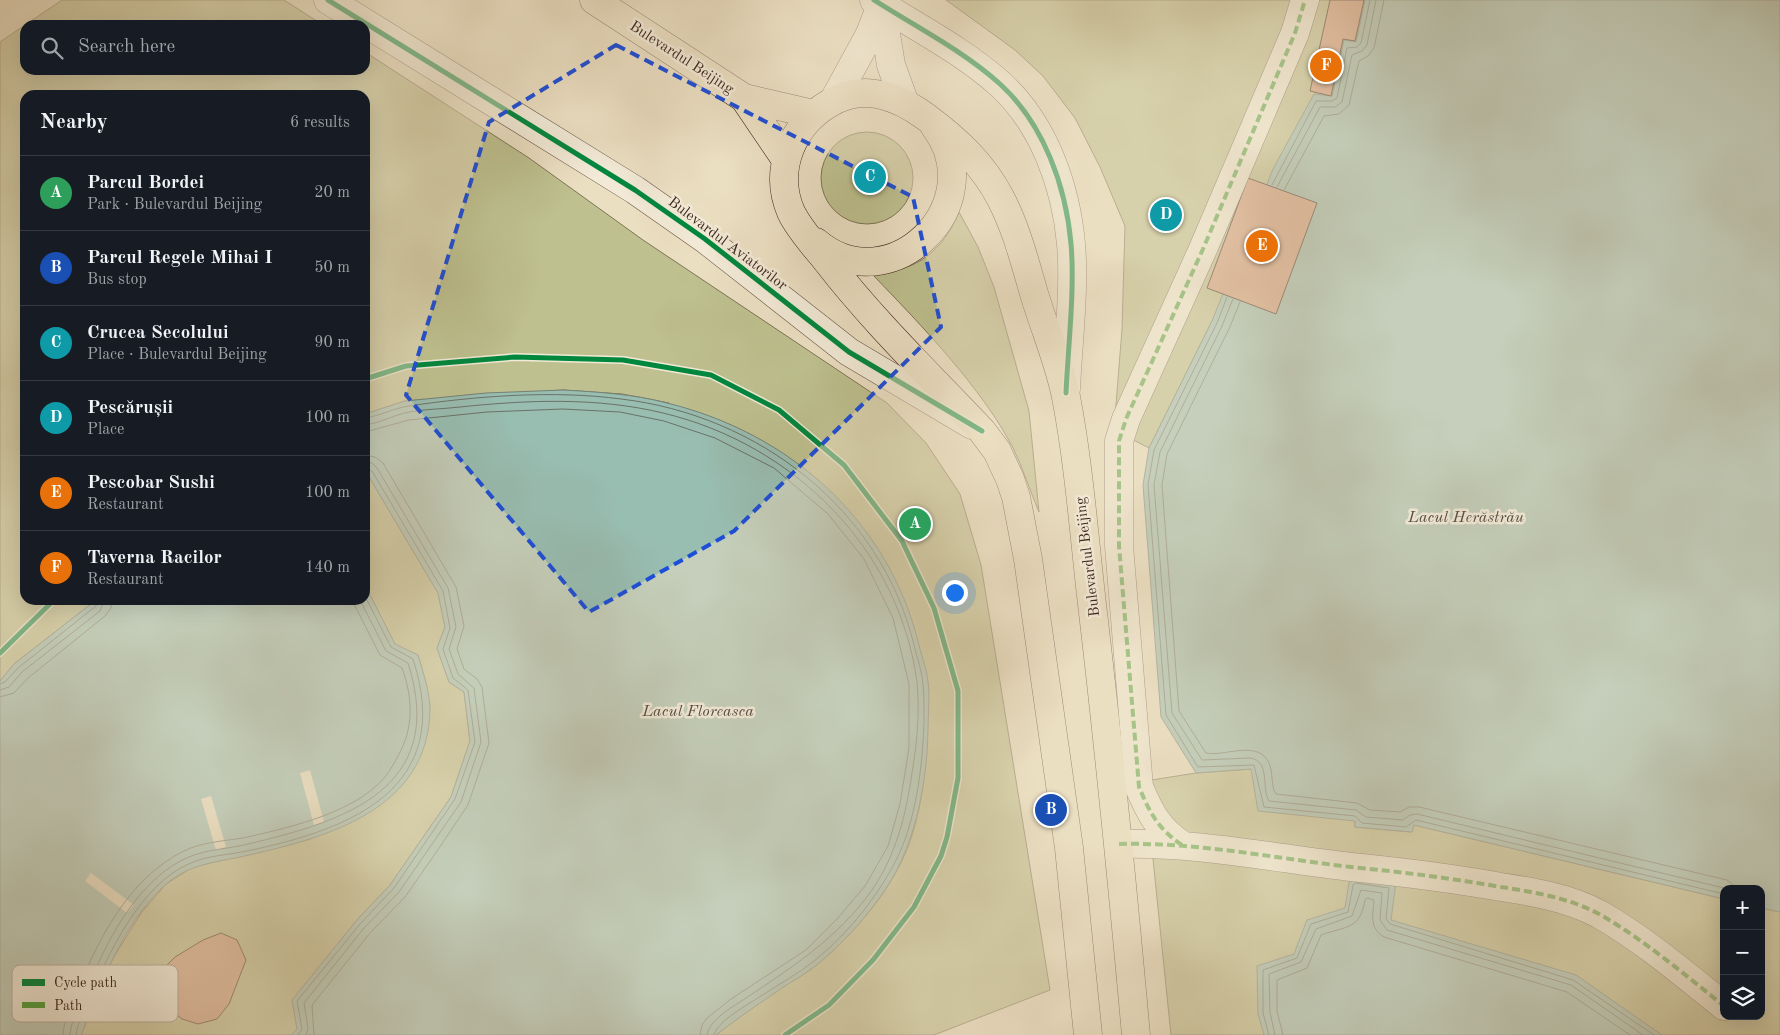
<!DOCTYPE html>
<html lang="en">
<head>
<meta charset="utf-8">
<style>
  body { margin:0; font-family:"Old Standard TT",serif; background:#20242c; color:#f1f3f6 }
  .controls { position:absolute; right:15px; bottom:15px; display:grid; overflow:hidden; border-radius:10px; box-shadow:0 5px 20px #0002 }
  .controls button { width:45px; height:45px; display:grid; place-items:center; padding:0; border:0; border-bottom:1px solid #363941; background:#171b24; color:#f1f3f6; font:25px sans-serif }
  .you { position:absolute; left:954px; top:592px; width:18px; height:18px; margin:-12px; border:4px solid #fff; border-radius:50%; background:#1a73e8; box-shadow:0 0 0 8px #1a73e833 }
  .badge { display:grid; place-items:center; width:32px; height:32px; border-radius:50%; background:#c59692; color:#fff; font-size:16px; font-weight:700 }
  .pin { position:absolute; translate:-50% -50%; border:2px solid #fff; box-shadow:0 1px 5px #0006 }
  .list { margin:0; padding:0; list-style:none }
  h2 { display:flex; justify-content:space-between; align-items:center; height:65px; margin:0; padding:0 20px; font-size:21px }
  h2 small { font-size:16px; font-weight:400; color:#9ea1a6 }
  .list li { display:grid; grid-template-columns:32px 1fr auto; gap:15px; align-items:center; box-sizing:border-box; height:75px; padding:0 20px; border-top:1px solid #363941 }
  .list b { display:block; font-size:19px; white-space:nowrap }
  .list p { margin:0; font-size:16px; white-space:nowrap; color:#9ea1a6 }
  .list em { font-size:16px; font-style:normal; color:#9ea1a6 }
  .icon { flex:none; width:28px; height:28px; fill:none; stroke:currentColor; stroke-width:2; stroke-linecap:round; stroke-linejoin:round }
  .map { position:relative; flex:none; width:1780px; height:1035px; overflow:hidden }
  .search { position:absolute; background:#171b24; box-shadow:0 5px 20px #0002; left:20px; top:20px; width:350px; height:55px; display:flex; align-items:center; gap:12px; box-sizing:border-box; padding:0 18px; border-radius:15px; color:#9ea1a6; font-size:19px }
  .panel { position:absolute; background:#171b24; box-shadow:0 5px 20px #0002; left:20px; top:90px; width:350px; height:515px; border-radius:15px }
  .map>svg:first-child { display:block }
</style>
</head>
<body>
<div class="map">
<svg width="1780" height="1035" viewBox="0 0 1780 1035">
  <rect width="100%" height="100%" fill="#ebdfc2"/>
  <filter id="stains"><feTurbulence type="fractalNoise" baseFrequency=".004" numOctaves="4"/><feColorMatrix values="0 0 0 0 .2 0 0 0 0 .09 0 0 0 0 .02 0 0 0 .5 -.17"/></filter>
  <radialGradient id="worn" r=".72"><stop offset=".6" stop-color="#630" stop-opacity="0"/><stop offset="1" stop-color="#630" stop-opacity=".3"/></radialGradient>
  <!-- green -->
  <path fill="#bec08f" stroke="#7e7456" d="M 62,0 L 284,0 L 323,25 L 25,25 L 25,70 L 365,70 L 365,52 L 529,158 L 643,240 L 887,403 L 926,443 L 960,494 L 981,565 L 1050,990 L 934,1035 L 716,1035 C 738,1017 761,1002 784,986 C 796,979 809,972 819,963 C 853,933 887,896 905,854 C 928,800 927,739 928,682 L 669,403 L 622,394 L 563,390 L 405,401 L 365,414 L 365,95 L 25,95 L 25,600 L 96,600 L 14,664 L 0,681 L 0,42 Z
    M 946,0 L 1365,0 L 1356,42 L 1344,40 L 1332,97 L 1212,321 L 1149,448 L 1114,430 L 1122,329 L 1125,226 L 1100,167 L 1075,118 L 1043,76 L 1015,50 Z
    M821 178a46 46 0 1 1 92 0a46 46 0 1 1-92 0Z
    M 959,212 L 978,247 L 994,287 L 1029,411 L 1039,512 C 1030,491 1023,468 1013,448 C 982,388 921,325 874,276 C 918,268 941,254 959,212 Z
    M 365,470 L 438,593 L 445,627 L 437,648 L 449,682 L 464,692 L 470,741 L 451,797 L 390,885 L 356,921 L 330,955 L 297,1029 L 291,1035 L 81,1035 L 112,960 L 141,913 L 166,884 L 193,867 L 311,839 L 430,708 L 426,683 L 418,655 L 395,645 L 365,585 Z
    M 1252,769 L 1355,821 L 1355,827 L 1411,832 L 1414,825 L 1724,899 L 1724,1016 L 1761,1016 L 1761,908 L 1780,912 L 1780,1035 L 1171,1035 L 1145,781 L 1196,773 Z"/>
  <!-- water -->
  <path fill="#98bdb1" stroke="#748176" d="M 1365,0 L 1780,0 L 1780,912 L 1761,908 L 1761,889 L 1724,889 L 1724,899 L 1414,825 L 1412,832 L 1355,827 L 1355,821 L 1258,811 L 1251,769 L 1196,773 L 1161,717 L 1143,485 L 1149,448 L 1212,321 L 1273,169 L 1314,94 L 1332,96 L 1344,40 L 1356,42 Z
    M 563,390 C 598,392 633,394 667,403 C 790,433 889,521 919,645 C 922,657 927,670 928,682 C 930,697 928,714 928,730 C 927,787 914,851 880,897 C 863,921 841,945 818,964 C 807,973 794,980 782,988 C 760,1003 738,1018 716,1035 L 291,1035 L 297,1029 L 292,1000 L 356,921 L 390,885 L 451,797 L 470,741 L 464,692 L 449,682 L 437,648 L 445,627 L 438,593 L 365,470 L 365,414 L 405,401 L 486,393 Z
    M 365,585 L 395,644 L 418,655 C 423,673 430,692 430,710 C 428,809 329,837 249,855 C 220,862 189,863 165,885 C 123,924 101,983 81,1035 L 0,1035 L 0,681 L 14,664 L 96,600 L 365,600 Z
    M 1350,877 L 1396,882 L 1391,920 L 1576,975 L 1662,1035 L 1264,1035 L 1258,1014 L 1257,966 L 1294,954 L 1307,920 L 1345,908 Z"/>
  <!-- pier -->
  <path fill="#ebdfc2" d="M 310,770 L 324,822 L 314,825 L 300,773 Z
    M 211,796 L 226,847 L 216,850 L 201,799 Z
    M 91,873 L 134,905 L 127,913 L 85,881 Z"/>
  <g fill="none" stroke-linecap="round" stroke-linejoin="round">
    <!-- shore -->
    <path stroke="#6b7268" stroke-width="1" d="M 1272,185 L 1316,101 L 1332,101 L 1337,98 L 1347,48 L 1357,47 L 1361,43 L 1370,0
      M 1277,187 L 1320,107 L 1335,107 L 1342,102 L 1352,55 L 1362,51 L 1367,45 L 1376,0
      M 1284,190 L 1324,116 L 1339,114 L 1349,105 L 1359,61 L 1368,56 L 1374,48 L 1384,0
      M 1227,297 L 1217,323 L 1154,450 L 1148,485 L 1166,715 L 1198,767 L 1254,765 L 1264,807 L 1355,816 L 1362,823 L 1406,827 L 1416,820 L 1724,894
      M 1233,299 L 1222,326 L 1160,452 L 1154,485 L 1172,713 L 1202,760 L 1250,758 C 1271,761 1261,789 1269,801 L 1356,810 L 1366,817 L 1403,820 L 1410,815 L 1417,814 L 1728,889
      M 1240,302 L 1229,329 L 1167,454 L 1162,485 L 1179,711 L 1206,753 C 1223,757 1256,740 1268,761 C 1274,771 1270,785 1276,794 L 1357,803 L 1370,810 L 1400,812 L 1409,807 L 1419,807 L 1727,880 L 1739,889
      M 365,418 C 380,416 394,408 409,406 C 476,396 554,390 621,399 C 758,415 881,509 914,645 C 917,658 922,671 923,684 C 927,732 920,810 899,854 C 880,894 849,933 814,961 C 798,974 779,984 761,996 C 749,1004 717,1021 714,1035
      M 365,425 C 380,423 394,415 409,412 C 425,409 443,409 460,407 C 527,400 597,397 663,413 C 793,444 899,548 917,682 C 920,711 917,744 912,773 C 906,815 896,855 872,890 C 837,939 791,968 743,1000 C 731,1008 709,1020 707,1035
      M 365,432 L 409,420 L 487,412 L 563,409 L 620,412 L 664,421 L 715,438 L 774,468 L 828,514 L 864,559 L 893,618 L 909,684 L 909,748 L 900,804 L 888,846 L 865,886 L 837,919 L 806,950 L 731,999 L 707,1018 L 702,1025 L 700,1035
      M 0,684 L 5,682 L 18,668 L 96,606 L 98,600
      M 0,690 L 9,687 L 22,672 L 100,611 L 104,600
      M 0,697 L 14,693 L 28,678 L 105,616 L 111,608 L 112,600
      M 63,1035 C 63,1023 70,1010 74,999 C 96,943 128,878 184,851 C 202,842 224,841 243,838 C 284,829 345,815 376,786 C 386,778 392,767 398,756 C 414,728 413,698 402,668 L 380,655 L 352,600
      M 70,1035 C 71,1016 88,986 96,968 C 115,926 145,875 189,857 C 208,849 229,849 248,844 C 346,821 448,788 408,663 L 386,651 L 360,600
      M 76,1035 C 77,1024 84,1013 88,1003 C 107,955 141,883 191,863 C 209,855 229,855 247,851 C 353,829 455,788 413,659 L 391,647 L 365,596
      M 298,1035 L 302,1029 L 297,1001 L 360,924 L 394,888 L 455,799 L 475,742 L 468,690 L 453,678 L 443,649 L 450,628 L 443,591 L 372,471 L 365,468
      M 306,1035 L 308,1028 L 304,1003 L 364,928 L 399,892 L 461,802 L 481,742 L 474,688 L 458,674 L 449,649 L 456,627 L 448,588 L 377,468 L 372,463 L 365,462
      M 314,1035 L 312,1005 L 370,933 L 405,897 L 435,854 L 468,805 L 489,743 L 482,687 L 477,679 L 464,669 L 457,649 L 464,626 L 456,587 L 383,463 L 375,457 L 365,455
      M 1269,1035 L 1263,1013 L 1263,970 L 1297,958 L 1311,924 L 1348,912 L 1353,885 L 1356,883 L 1389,888 L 1386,919 L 1390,924 L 1573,980 L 1654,1035
      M 1275,1035 L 1270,1012 L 1269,974 L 1301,962 L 1316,929 L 1352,916 L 1361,890 L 1382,893 L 1380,920 L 1387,930 L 1571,985 L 1643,1035
      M 1283,1035 L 1277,1011 L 1277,980 L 1307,968 L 1321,935 C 1346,926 1360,930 1365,900 L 1367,898 L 1374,900 C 1373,915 1369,928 1384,937 L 1567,992 L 1630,1035"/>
  </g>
  <!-- building -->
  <path fill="#da9d7e" stroke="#3e271e" d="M 1330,0 L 1364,0 L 1355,41 L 1343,39 L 1331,96 L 1310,91 Z
    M 1248,178 L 1317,203 L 1276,314 L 1207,288 Z
    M 221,933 L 237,940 L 246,960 L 229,1004 L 217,1019 L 198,1024 L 182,1019 L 167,1007 L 157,989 L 161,971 L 175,957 L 203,940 Z"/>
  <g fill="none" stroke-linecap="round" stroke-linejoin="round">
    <!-- minor casing -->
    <g stroke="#695547" stroke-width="29">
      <path id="minor" d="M 328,0 L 635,190 L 705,239 L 849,352 L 972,425
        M 874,0 C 916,27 962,50 1000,84 C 1044,124 1066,187 1071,244 C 1075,288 1068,344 1066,389
        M 882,9 L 891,65 L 904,101
        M 834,100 L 870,34 L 883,0
        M 1119,844 C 1197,842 1273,858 1351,867 C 1402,872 1450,878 1501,887 C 1534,892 1569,898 1599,914 C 1643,939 1684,974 1724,1006
        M 1182,845 C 1158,829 1150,813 1139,787 L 1119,546 L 1119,441 L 1126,419 L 1203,249 L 1295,33 L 1305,0"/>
    </g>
    <!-- major casing -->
    <g stroke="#3e271e" stroke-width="29">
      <path id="major" d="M 594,0 L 744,98 L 813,114
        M 744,98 L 786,160
        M 816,242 C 890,305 993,204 935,127
        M 1088,1035 L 1069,848 L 1028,559 L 1016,497 L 1010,479 L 997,451 L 982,431 C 929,375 873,321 826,260 C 814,245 799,229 791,212 C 773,170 792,125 830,103 C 864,83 897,96 926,117 C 957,140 983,164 1001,199 C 1016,228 1024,259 1033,290 C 1043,325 1059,361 1066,397 C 1079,465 1084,535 1092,604 C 1109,748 1123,891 1136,1035"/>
    </g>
    <!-- minor -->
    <use href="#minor" stroke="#f2ead7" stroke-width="28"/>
    <!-- major -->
    <use href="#major" stroke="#ebdfc2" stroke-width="28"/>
    <!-- quiet -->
    <path stroke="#54a341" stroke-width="4" stroke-dasharray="8 4" stroke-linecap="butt" d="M 1119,844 C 1197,842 1273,858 1351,867 C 1402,872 1450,878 1501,887 C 1534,892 1569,898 1599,914 C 1643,939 1684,974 1724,1006
      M 1182,845 C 1158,829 1150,813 1139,787 L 1119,546 L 1119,441 L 1126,419 L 1203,249 L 1295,33 L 1305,0"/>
    <!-- cycleway casing -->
    <g stroke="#f2ead7" stroke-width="8">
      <path id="cycleway" d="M 328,0 L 635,190 L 705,239 L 849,352 L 982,431
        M 874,0 C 916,27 962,50 1000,84 C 1044,124 1066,187 1071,244 C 1075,289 1068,347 1066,393
        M 365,379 L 406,366 L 515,357 L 623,360 L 711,375 L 779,410 L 844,465 L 902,541 L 934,608 L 958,691 L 958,778 L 947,837 L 941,856 L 914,907 L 873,960 L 829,1005 L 785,1035
        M 0,653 L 54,600"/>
    </g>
    <!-- cycleway -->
    <use href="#cycleway" stroke="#00873e" stroke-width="5"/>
  </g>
  <!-- marked area -->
  <path d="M0 0H1780V1035H0ZM 616,45 L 913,197 L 941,327 L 734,531 L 589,612 L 406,395 L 489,122 Z" fill="#ebdfc2" fill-opacity=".55" fill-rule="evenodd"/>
  <path fill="none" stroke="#1d4ed8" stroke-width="4" stroke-dasharray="10 6" stroke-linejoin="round" d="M 616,45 L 913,197 L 941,327 L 734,531 L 589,612 L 406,395 L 489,122 Z"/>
  <g text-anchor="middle" stroke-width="5" stroke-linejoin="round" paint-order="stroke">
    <!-- street labels -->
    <g font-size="15" fill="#3e271e" stroke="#f2ead7">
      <text transform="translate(682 57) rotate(33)" y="5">Bulevardul Beijing</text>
      <text transform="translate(728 243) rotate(37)" y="5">Bulevardul Aviatorilor</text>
      <text transform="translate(1087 557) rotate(-97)" y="5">Bulevardul Beijing</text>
    </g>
    <!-- water labels -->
    <g font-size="16" font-style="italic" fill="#544c43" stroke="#f2ead7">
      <text x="1466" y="522">Lacul Herăstrău</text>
      <text x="698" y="716">Lacul Floreasca</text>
    </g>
  </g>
  <!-- legend -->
  <rect x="12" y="965" width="166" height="57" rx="8" fill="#f2ead7" stroke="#bcb0a0" stroke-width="1"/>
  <rect x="22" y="979" width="23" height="7" fill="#00873e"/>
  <rect x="22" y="1002" width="23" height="6" fill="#54a341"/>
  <g font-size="14" fill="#3e271e">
    <text x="54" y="987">Cycle path</text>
    <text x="54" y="1010">Path</text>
  </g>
  <rect width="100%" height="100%" filter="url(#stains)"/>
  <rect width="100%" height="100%" fill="url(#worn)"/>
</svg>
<div class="controls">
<button>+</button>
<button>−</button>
<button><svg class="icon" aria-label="layers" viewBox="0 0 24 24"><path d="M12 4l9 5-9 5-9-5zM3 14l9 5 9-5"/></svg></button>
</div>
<div class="you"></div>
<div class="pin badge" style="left:915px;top:524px;background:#2e9e5b">A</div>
<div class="pin badge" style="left:1051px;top:810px;background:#1a4fb4">B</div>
<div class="pin badge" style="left:870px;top:177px;background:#0f9aa8">C</div>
<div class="pin badge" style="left:1166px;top:215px;background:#0f9aa8">D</div>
<div class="pin badge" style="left:1262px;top:246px;background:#e8710a">E</div>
<div class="pin badge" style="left:1326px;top:66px;background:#e8710a">F</div>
<div class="search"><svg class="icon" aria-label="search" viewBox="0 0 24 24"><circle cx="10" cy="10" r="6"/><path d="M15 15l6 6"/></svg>Search here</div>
<section class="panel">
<h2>Nearby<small>6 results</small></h2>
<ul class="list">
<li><span class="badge" style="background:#2e9e5b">A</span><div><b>Parcul Bordei</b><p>Park · Bulevardul Beijing</p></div><em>20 m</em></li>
<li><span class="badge" style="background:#1a4fb4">B</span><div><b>Parcul Regele Mihai I</b><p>Bus stop</p></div><em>50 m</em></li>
<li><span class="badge" style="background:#0f9aa8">C</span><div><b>Crucea Secolului</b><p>Place · Bulevardul Beijing</p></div><em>90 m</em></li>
<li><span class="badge" style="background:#0f9aa8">D</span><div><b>Pescărușii</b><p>Place</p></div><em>100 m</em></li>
<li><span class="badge" style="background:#e8710a">E</span><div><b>Pescobar Sushi</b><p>Restaurant</p></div><em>100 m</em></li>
<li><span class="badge" style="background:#e8710a">F</span><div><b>Taverna Racilor</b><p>Restaurant</p></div><em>140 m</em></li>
</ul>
</section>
</div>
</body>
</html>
